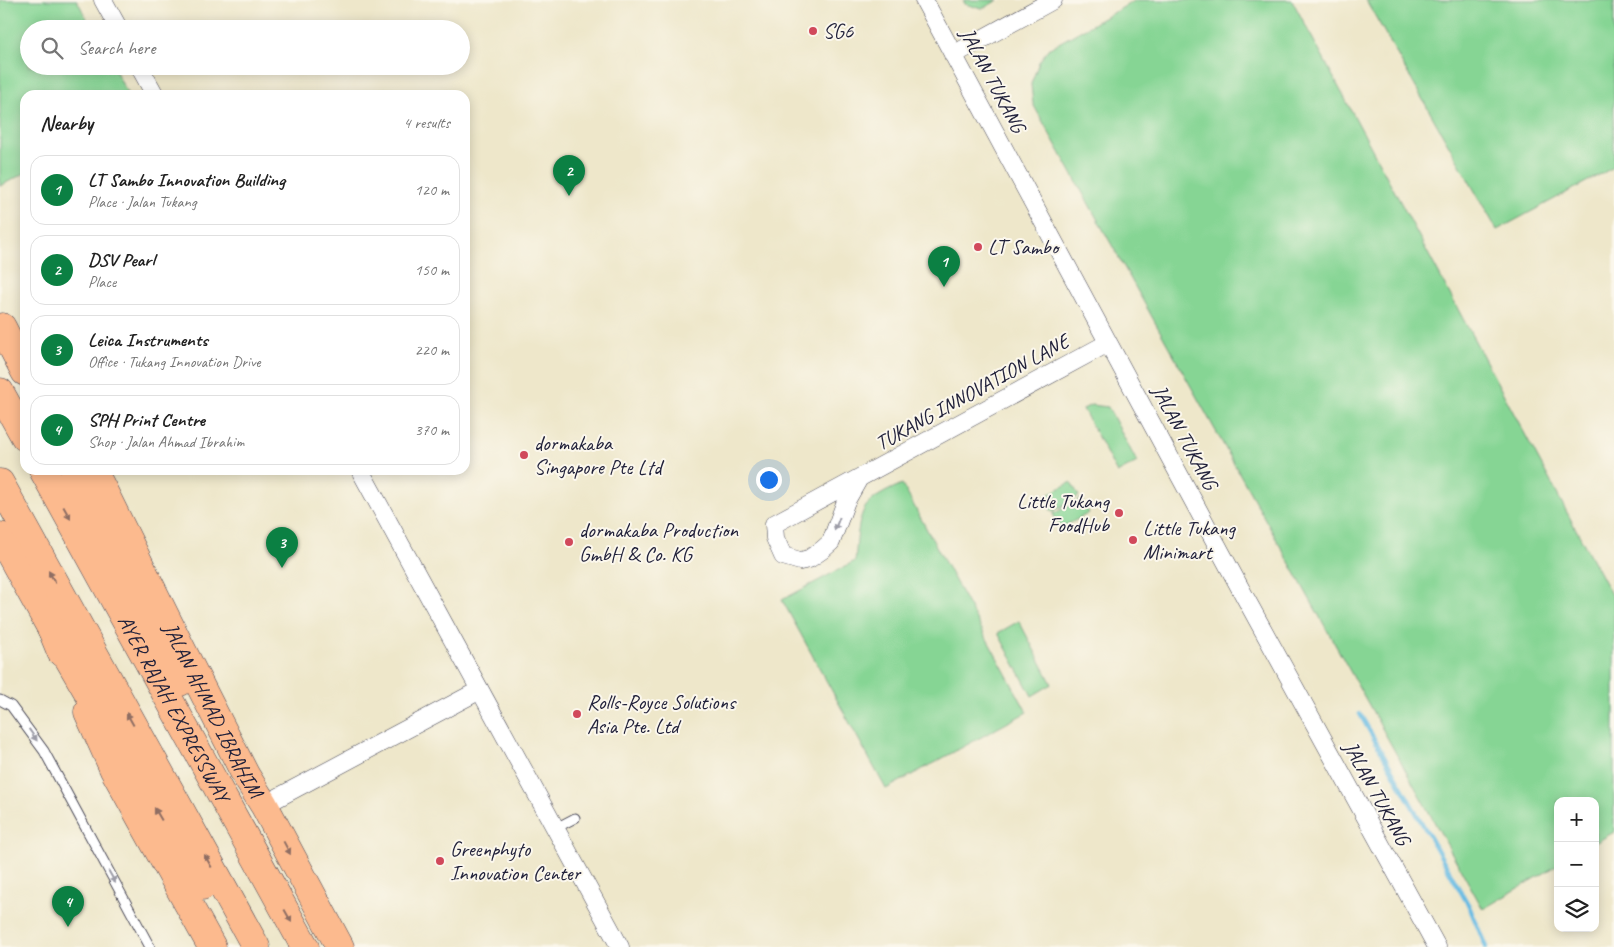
<!DOCTYPE html>
<html lang="en">
<head>
<meta charset="utf-8">
<style>
  body { margin:0; font-family:Caveat,sans-serif; background:#f2f2f2; color:#222 }
  .controls { position:absolute; right:15px; bottom:15px; display:grid; overflow:hidden; border-radius:10px; box-shadow:0 2px 12px #0003 }
  .controls button { width:45px; height:45px; display:grid; place-items:center; padding:0; border:0; border-bottom:1px solid #e0e0e0; background:#fff; color:#222; font:25px sans-serif }
  .you { position:absolute; left:768px; top:479px; width:18px; height:18px; margin:-12px; border:4px solid #fff; border-radius:50%; background:#1a73e8; box-shadow:0 0 0 8px #1a73e833 }
  .badge { display:grid; place-items:center; width:32px; height:32px; border-radius:50%; background:#0b8043; color:#fff; font-size:16px; font-weight:700 }
  .pin { position:absolute; translate:-50% -41px; filter:drop-shadow(0 1px 2px #0008) }
  .pin::after { content:''; position:absolute; top:26px; width:18px; height:15px; background:inherit; clip-path:polygon(0 0,100% 0,50% 100%) }
  .list { margin:0; padding:0; list-style:none }
  h2 { display:flex; justify-content:space-between; align-items:center; height:65px; margin:0; padding:0 20px; font-size:21px }
  h2 small { font-size:16px; font-weight:400; color:#767676 }
  .list li { display:grid; grid-template-columns:32px 1fr auto; gap:15px; align-items:center; box-sizing:border-box; height:70px; margin:0 10px 10px; padding:0 10px; border:1px solid #e0e0e0; border-radius:15px }
  .list b { display:block; font-size:19px; white-space:nowrap }
  .list p { margin:0; font-size:16px; white-space:nowrap; color:#767676 }
  .list em { font-size:16px; font-style:normal; color:#767676 }
  .icon { flex:none; width:28px; height:28px; fill:none; stroke:currentColor; stroke-width:2; stroke-linecap:round; stroke-linejoin:round }
  .map { position:relative; flex:none; width:1614px; height:947px; overflow:hidden }
  .search { position:absolute; background:#fff; box-shadow:0 2px 12px #0003; left:20px; top:20px; width:450px; height:55px; display:flex; align-items:center; gap:12px; box-sizing:border-box; padding:0 18px; border-radius:28px; color:#767676; font-size:19px }
  .panel { position:absolute; background:#fff; box-shadow:0 2px 12px #0003; left:20px; top:90px; width:450px; height:385px; border-radius:15px }
  .map>svg:first-child { display:block }
</style>
</head>
<body>
<div class="map">
<svg width="1614" height="947" viewBox="0 0 1614 947">
  <rect width="100%" height="100%" fill="#fbf7ec"/>
  <filter id="ink" filterUnits="userSpaceOnUse"><feTurbulence type="fractalNoise" baseFrequency=".02" numOctaves="2"/><feDisplacementMap in="SourceGraphic" scale="10" xChannelSelector="R" yChannelSelector="G"/><feConvolveMatrix kernelMatrix="1 2 1 2 8 2 1 2 1" color-interpolation-filters="sRGB"/></filter>
  <filter id="wash" filterUnits="userSpaceOnUse"><feTurbulence type="fractalNoise" baseFrequency=".0096" numOctaves="4" result="noise"/><feDisplacementMap in="SourceGraphic" scale="20" xChannelSelector="R" yChannelSelector="G"/><feGaussianBlur stdDeviation="1.12" result="paint"/><feColorMatrix in="noise" values="0 0 0 0 0 0 0 0 0 0 0 0 0 0 0 0 0 1.4 0 .05"/><feComposite in="paint" operator="in"/></filter>
  <g filter="url(#wash)">
    <rect width="100%" height="100%" fill="#eee7ca"/>
    <!-- green -->
    <path fill="#86d594" stroke="#547c68" d="M 0,0 L 77,0 L 92,29 L 29,29 L 29,66 L 113,66 L 128,95 L 25,95 L 25,173 L 0,186 Z
      M 963,0 L 998,0 L 982,9 L 965,4 Z
      M 1136,0 L 1292,0 L 1614,600 L 1614,832 L 1595,843 L 1595,801 L 1558,801 L 1558,865 L 1483,909 L 1033,104 L 1031,84 L 1039,62 L 1048,49 Z
      M 1366,0 L 1614,0 L 1614,167 L 1497,230 Z
      M 1091,405 L 1108,407 L 1137,462 L 1117,473 L 1083,409 Z
      M 1071,482 L 1079,496 L 1052,512 L 1044,497 Z
      M 902,484 L 1027,712 L 886,789 L 782,600 L 855,561 C 857,545 857,515 868,504 C 877,495 891,489 902,484 Z
      M 1081,499 L 1089,513 L 1061,528 L 1053,514 Z
      M 1019,621 L 1052,684 L 1032,696 L 998,633 Z"/>
    <g fill="none" stroke-linecap="round" stroke-linejoin="round">
      <!-- stream -->
      <path stroke="#66bbe3" stroke-width="4.5" d="M 1360,714 L 1469,906 L 1486,947"/>
    </g>
  </g>
  <g filter="url(#ink)">
    <g fill="none" stroke-linecap="round" stroke-linejoin="round">
      <!-- service casing -->
      <g stroke="#414050" stroke-width="11">
        <path id="service" d="M 0,700 L 11,706 L 44,751 L 150,947
          M 556,828 L 575,818"/>
      </g>
      <!-- minor casing -->
      <g stroke="#414050" stroke-width="19">
        <path id="minor" d="M 103,0 L 119,29
          M 924,0 L 1246,599 L 1437,947
          M 953,55 L 1053,0
          M 139,66 L 155,95
          M 360,470 L 620,947
          M 858,480 L 846,501 L 831,542 L 822,550 L 809,559 L 800,561 L 783,556 L 775,538 L 774,524 L 1108,343
          M 264,805 L 480,690"/>
      </g>
      <!-- primary casing -->
      <g stroke="#414050" stroke-width="29">
        <g id="primary">
          <path id="s1" d="M 92,470 L 100,484 L 179,644 L 246,776 L 264,805 L 340,947"/>
          <path d="M 0,536 L 52,630 L 61,652"/>
          <path d="M 88,712 L 114,770 L 212,947"/>
        </g>
      </g>
      <!-- motorway casing -->
      <g stroke="#414050" stroke-width="29">
        <g id="motorway">
          <path d="M 2,327 L 25,372"/>
          <path d="M 0,392 L 25,437"/>
          <path id="s2" d="M 43,470 L 305,947"/>
          <path d="M 74,470 L 180,682"/>
          <path d="M 0,483 L 256,947"/>
          <path d="M 52,630 L 170,834 L 202,886"/>
        </g>
      </g>
      <!-- service -->
      <use href="#service" stroke="#fff" stroke-width="9"/>
      <!-- minor -->
      <use href="#minor" stroke="#fff" stroke-width="18"/>
      <!-- primary -->
      <use href="#primary" stroke="#fcba8e" stroke-width="28"/>
      <!-- motorway -->
      <use href="#motorway" stroke="#fcba8e" stroke-width="28"/>
    </g>
    <!-- one-way arrows -->
    <defs><path id="oneway-solid" d="M-6-.8H1V-3.2L6.5 0L1 3.2V.8H-6Z" transform="scale(1.25)"/></defs>
    <g fill="#8f6e64">
      <use href="#oneway-solid" transform="translate(67 513) rotate(61)"/>
      <use href="#oneway-solid" transform="translate(52 577) rotate(-119)"/>
      <use href="#oneway-solid" transform="translate(130 719) rotate(-119)"/>
      <use href="#oneway-solid" transform="translate(158 814) rotate(-120)"/>
      <use href="#oneway-solid" transform="translate(287 848) rotate(62)"/>
      <use href="#oneway-solid" transform="translate(208 861) rotate(-119)"/>
      <use href="#oneway-solid" transform="translate(288 916) rotate(61)"/>
    </g>
    <g fill="#9c9ca7">
      <use href="#oneway-solid" transform="translate(837 524) rotate(111)"/>
      <use href="#oneway-solid" transform="translate(33 735) rotate(55)"/>
      <use href="#oneway-solid" transform="translate(112 877) rotate(61)"/>
    </g>
  </g>
  <!-- markers -->
  <g fill="#d1495b" stroke="#fbf7ec" stroke-width="2">
    <circle cx="813" cy="31" r="5"/>
    <circle cx="978" cy="247" r="5"/>
    <circle cx="524" cy="455" r="5"/>
    <circle cx="1119" cy="513" r="5"/>
    <circle cx="1133" cy="540" r="5"/>
    <circle cx="569" cy="542" r="5"/>
    <circle cx="577" cy="714" r="5"/>
    <circle cx="440" cy="861" r="5"/>
  </g>
  <g text-anchor="middle" stroke-width="4" stroke-linejoin="round" paint-order="stroke">
    <!-- poi labels -->
    <g font-size="21" fill="#22223b" stroke="#fbf7ec" text-anchor="start">
      <text x="823" y="38">SG6</text>
      <text x="988" y="254">LT Sambo</text>
      <text x="534" y="450">dormakaba<tspan x="534" dy="24">Singapore Pte Ltd</tspan></text>
      <text x="1109" y="508" text-anchor="end">Little Tukang<tspan x="1109" dy="24">FoodHub</tspan></text>
      <text x="1143" y="535">Little Tukang<tspan x="1143" dy="24">Minimart</tspan></text>
      <text x="579" y="537">dormakaba Production<tspan x="579" dy="24">GmbH &amp; Co. KG</tspan></text>
      <text x="587" y="709">Rolls-Royce Solutions<tspan x="587" dy="24">Asia Pte. Ltd</tspan></text>
      <text x="450" y="856">Greenphyto<tspan x="450" dy="24">Innovation Center</tspan></text>
    </g>
    <!-- street labels -->
    <g font-size="21" fill="#22223b" stroke="#fbf7ec">
      <text transform="translate(993 80) rotate(62)" y="7">JALAN TUKANG</text>
      <text transform="translate(972 392) rotate(-29)" y="7">TUKANG INNOVATION LANE</text>
      <text transform="translate(1185 437) rotate(62)" y="7">JALAN TUKANG</text>
      <text dy="7" stroke="none"><textPath href="#s2" startOffset="272">AYER RAJAH EXPRESSWAY</textPath></text>
      <text dy="7" stroke="none"><textPath href="#s1" startOffset="269">JALAN AHMAD IBRAHIM</textPath></text>
      <text transform="translate(1377 793) rotate(61)" y="7">JALAN TUKANG</text>
    </g>
  </g>
</svg>
<div class="controls">
<button>+</button>
<button>−</button>
<button><svg class="icon" aria-label="layers" viewBox="0 0 24 24"><path d="M12 4l9 5-9 5-9-5zM3 14l9 5 9-5"/></svg></button>
</div>
<div class="you"></div>
<div class="pin badge" style="left:944px;top:287px">1</div>
<div class="pin badge" style="left:569px;top:196px">2</div>
<div class="pin badge" style="left:282px;top:568px">3</div>
<div class="pin badge" style="left:68px;top:927px">4</div>
<div class="search"><svg class="icon" aria-label="search" viewBox="0 0 24 24"><circle cx="10" cy="10" r="6"/><path d="M15 15l6 6"/></svg>Search here</div>
<section class="panel">
<h2>Nearby<small>4 results</small></h2>
<ul class="list">
<li><span class="badge">1</span><div><b>LT Sambo Innovation Building</b><p>Place · Jalan Tukang</p></div><em>120 m</em></li>
<li><span class="badge">2</span><div><b>DSV Pearl</b><p>Place</p></div><em>150 m</em></li>
<li><span class="badge">3</span><div><b>Leica Instruments</b><p>Office · Tukang Innovation Drive</p></div><em>220 m</em></li>
<li><span class="badge">4</span><div><b>SPH Print Centre</b><p>Shop · Jalan Ahmad Ibrahim</p></div><em>370 m</em></li>
</ul>
</section>
</div>
</body>
</html>
